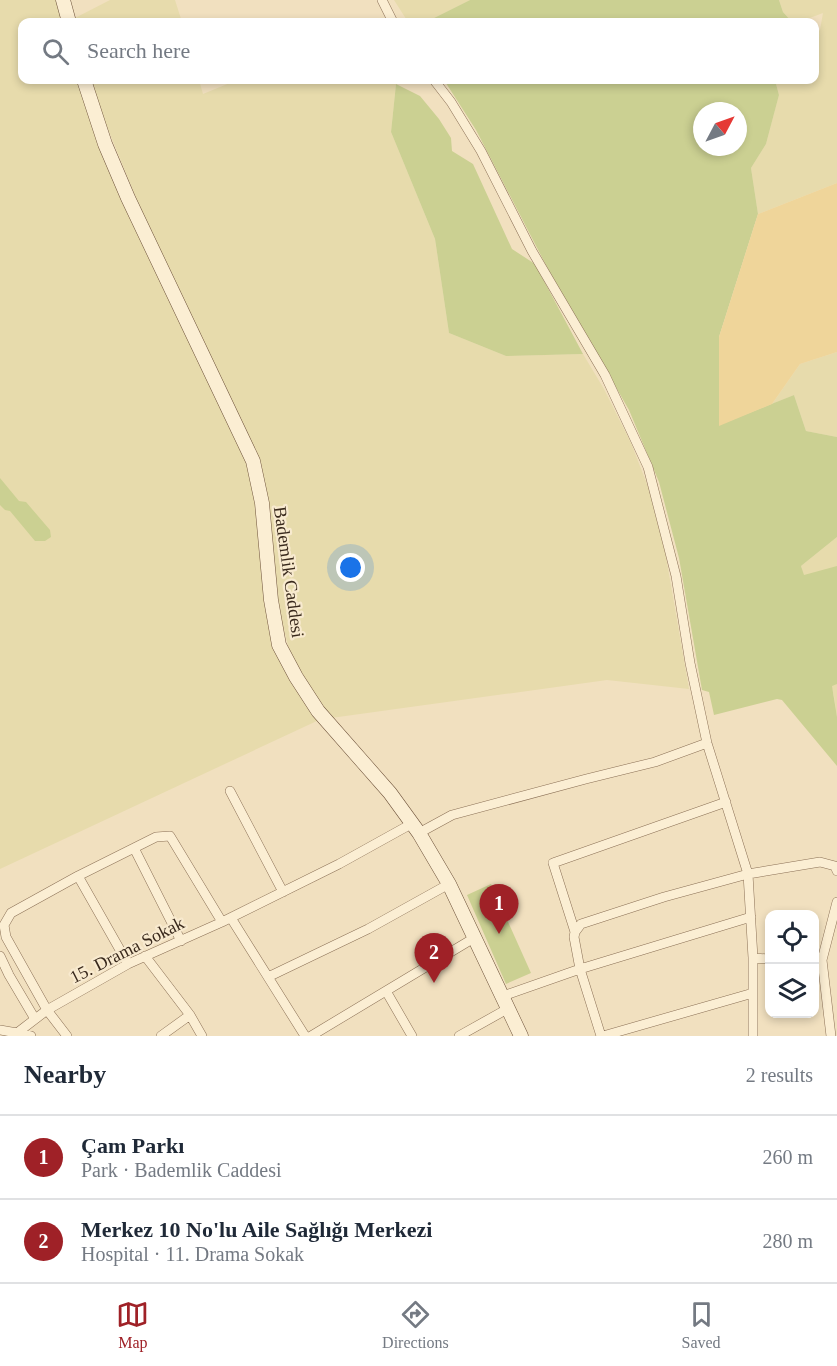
<!DOCTYPE html>
<html lang="en">
<head>
<meta charset="utf-8">
<style>
  body { margin:0; font-family:"Times New Roman",serif; background:#f6f6f7; color:#1f2937 }
  .controls { position:absolute; right:18px; bottom:18px; display:grid; overflow:hidden; border-radius:12px; box-shadow:0 3px 9px #0003 }
  .controls button { width:54px; height:54px; display:grid; place-items:center; padding:0; border:0; border-bottom:2px solid #e0e1e3; background:#fff; color:#1f2937; font:30px sans-serif }
  .compass { position:absolute; left:693px; top:102px; width:54px; height:54px; border-radius:50%; background:#fff; box-shadow:0 3px 9px #0003; rotate:49deg }
  .you { position:absolute; left:351px; top:568px; width:21px; height:21px; margin:-15px; border:4px solid #fff; border-radius:50%; background:#1a73e8; box-shadow:0 0 0 9px #1a73e833 }
  .badge { display:grid; place-items:center; width:39px; height:39px; border-radius:50%; background:#9f2127; color:#fff; font-size:20px; font-weight:700 }
  .pin { position:absolute; translate:-50% -50px; filter:drop-shadow(0 2px 3px #0008) }
  .pin::after { content:''; position:absolute; top:32px; width:21px; height:18px; background:inherit; clip-path:polygon(0 0,100% 0,50% 100%) }
  .list { margin:0; padding:0; list-style:none }
  h2 { display:flex; justify-content:space-between; align-items:center; height:78px; margin:0; padding:0 24px; font-size:26px }
  h2 small { font-size:20px; font-weight:400; color:#747a83 }
  .list li { display:grid; grid-template-columns:39px 1fr auto; gap:18px; align-items:center; box-sizing:border-box; height:84px; padding:0 24px; border-top:2px solid #e0e1e3 }
  .list b { display:block; font-size:22px; white-space:nowrap }
  .list p { margin:0; font-size:20px; white-space:nowrap; color:#747a83 }
  .list em { font-size:20px; font-style:normal; color:#747a83 }
  .icon { flex:none; width:33px; height:33px; fill:none; stroke:currentColor; stroke-width:2; stroke-linecap:round; stroke-linejoin:round }
  .map { position:relative; flex:none; width:837px; height:1036px; overflow:hidden }
  .search { position:absolute; background:#fff; box-shadow:0 3px 9px #0003; left:18px; right:18px; top:18px; height:66px; display:flex; align-items:center; gap:15px; box-sizing:border-box; padding:0 21px; border-radius:12px; color:#747a83; font-size:22px }
  .sheet { height:246px; background:#fff }
  nav { display:flex; justify-content:space-around; align-items:center; box-sizing:border-box; height:84px; border-top:2px solid #e0e1e3; background:#fff; font-size:16px; color:#747a83 }
  nav a { display:grid; justify-items:center; gap:3px }
  nav .on { color:#9f2127 }
  .map>svg:first-child { display:block }
</style>
</head>
<body>
<div class="map">
<svg width="837" height="1036" viewBox="0 0 837 1036">
  <rect width="100%" height="100%" fill="#f1e0bf"/>
  <!-- farmland -->
  <path fill="#e7dbac" d="M 0,0 L 57,0 L 63,22 L 22,22 L 22,80 L 79,80 L 243,448 L 258,511 L 267,607 L 319,720 L 0,869 Z
    M 110,0 L 175,0 L 182,22 L 74,22 L 73,19 Z
    M 394,0 L 470,0 L 426,22 L 408,22 Z
    M 779,0 L 837,0 L 837,183 L 758,214 L 751,168 L 766,144 L 779,95 L 775,80 L 814,80 L 815,33 L 820,30 L 823,13 L 799,22 L 792,22 L 783,12 Z
    M 91,80 L 199,80 L 203,94 L 237,80 L 393,80 L 396,84 L 391,132 L 435,239 L 449,333 L 506,356 L 583,354 L 604,389 L 631,443 L 652,497 L 665,551 L 689,689 L 607,680 L 331,718 L 311,692 L 290,653 L 280,615 L 265,489 L 256,451 L 141,210 L 101,112 Z
    M 837,352 L 837,437 L 806,431 L 794,395 L 772,404 L 800,364 Z
    M 837,537 L 837,717 L 834,696 L 801,566 Z"/>
  <!-- green -->
  <path fill="#cbd092" fill-rule="evenodd" d="M 470,0 L 779,0 L 783,12 L 792,22 L 426,22 Z
    M 444,80 L 775,80 L 779,95 L 766,144 L 751,168 L 758,214 L 719,337 L 719,425 L 794,395 L 806,431 L 837,437 L 837,537 L 801,566 L 804,575 L 837,566 L 837,684 L 832,686 L 837,717 L 837,766 L 782,700 L 777,699 L 714,715 L 709,692 L 702,690 L 679,558 L 659,482 L 629,410 L 548,269 L 476,130 ZM 702,111 L 738,111 L 738,147 L 702,147 Z
    M 396,84 L 420,96 L 439,119 L 451,138 L 452,151 L 473,164 L 512,249 L 535,264 L 583,354 L 506,356 L 449,333 L 435,239 L 391,132 Z
    M 0,478 L 19,501 L 26,502 L 50,530 L 51,537 L 45,541 L 35,541 L 10,511 L 5,510 L 0,505 Z
    M 491,884 L 531,973 L 506,984 L 467,895 Z"/>
  <!-- sand -->
  <path fill="#efd59a" d="M 837,183 L 837,352 L 800,364 L 772,404 L 719,426 L 719,337 L 758,214 Z"/>
  <g fill="none" stroke-linecap="round" stroke-linejoin="round">
    <!-- street casing -->
    <g stroke="#8b7056" stroke-width="10">
      <path id="street" d="M 382,0 L 393,22
        M 434,80 L 451,102 L 481,151 L 532,251 L 605,375 L 648,467 L 676,576 L 690,663 L 707,743 L 748,874 L 753,958 L 753,1036
        M 230,791 L 283,892
        M 419,833 L 452,815 L 586,779 L 655,762 L 707,743
        M 134,848 L 181,941
        M 231,918 L 305,1036
        M 575,932 L 553,863 L 726,802
        M 0,956 L 9,975 L 35,1019
        M 145,956 L 190,1015 L 202,1036
        M 753,958 L 770,959
        M 128,964 L 78,876 L 156,837 L 170,836 L 222,922
        M 268,977 L 368,929 L 449,884
        M 386,991 L 412,1036
        M 503,996 L 580,969 L 751,917
        M 0,1030 L 17,1033 L 47,1010 L 128,964 L 222,922 L 339,864 L 413,823
        M 17,1033 L 31,1036
        M 67,1036 L 47,1010 L 6,937 L 4,925 L 11,913 L 78,876
        M 161,1036 L 190,1015
        M 311,1036 L 474,938
        M 459,1036 L 509,1008
        M 601,1036 L 580,969 L 574,937 L 575,932 L 581,924 L 664,897 L 748,874 L 820,862 L 835,866 L 837,871
        M 603,1036 L 753,993
        M 831,1036 L 822,960 L 837,902"/>
    </g>
    <!-- secondary casing -->
    <g stroke="#6d5139" stroke-width="15">
      <path id="secondary" d="M 63,0 L 69,22
        M 84,80 L 105,144 L 128,198 L 253,461 L 262,503 L 271,600 L 279,645 L 296,677 L 318,711 L 390,793 L 419,833 L 449,884 L 521,1036"/>
    </g>
    <!-- street -->
    <use href="#street" stroke="#fbeed3" stroke-width="9"/>
    <!-- secondary -->
    <use href="#secondary" stroke="#fbeed3" stroke-width="14"/>
  </g>
  <g text-anchor="middle" stroke-width="4.5" stroke-linejoin="round" paint-order="stroke">
    <!-- street labels -->
    <g font-size="18" fill="#39291c" stroke="#f8eacf">
      <text transform="translate(289 572) rotate(82)" y="6">Bademlik Caddesi</text>
      <text transform="translate(127 950) rotate(-27)" y="6">15. Drama Sokak</text>
    </g>
  </g>
</svg>
<div class="controls">
<button><svg class="icon" aria-label="locate" viewBox="0 0 24 24"><circle cx="12" cy="12" r="6"/><path d="M12 2v4M12 18v4M2 12h4M18 12h4"/></svg></button>
<button><svg class="icon" aria-label="layers" viewBox="0 0 24 24"><path d="M12 4l9 5-9 5-9-5zM3 14l9 5 9-5"/></svg></button>
</div>
<svg class="compass" viewBox="-18 -18 36 36"><path d="M0-13l5 13h-10z" fill="#e53935"/><path d="M0 13l5-13h-10z" fill="#747a83"/></svg>
<div class="you"></div>
<div class="pin badge" style="left:499px;top:934px">1</div>
<div class="pin badge" style="left:434px;top:983px">2</div>
<div class="search"><svg class="icon" aria-label="search" viewBox="0 0 24 24"><circle cx="10" cy="10" r="6"/><path d="M15 15l6 6"/></svg>Search here</div>
</div>
<section class="sheet">
<h2>Nearby<small>2 results</small></h2>
<ul class="list">
<li><span class="badge">1</span><div><b>Çam Parkı</b><p>Park · Bademlik Caddesi</p></div><em>260 m</em></li>
<li><span class="badge">2</span><div><b>Merkez 10 No'lu Aile Sağlığı Merkezi</b><p>Hospital · 11. Drama Sokak</p></div><em>280 m</em></li>
</ul>
</section>
<nav>
<a class="on"><svg class="icon" aria-label="map" viewBox="0 0 24 24"><path d="M3 6l6-2 6 2 6-2v14l-6 2-6-2-6 2zM9 4v14M15 6v14"/></svg>Map</a>
<a><svg class="icon" aria-label="directions" viewBox="0 0 24 24"><path d="M12 3l9 9-9 9-9-9zM9 14v-3h6M13 9l2 2-2 2"/></svg>Directions</a>
<a><svg class="icon" aria-label="saved" viewBox="0 0 24 24"><path d="M7 4h10v16l-5-4-5 4z"/></svg>Saved</a>
</nav>
</body>
</html>
